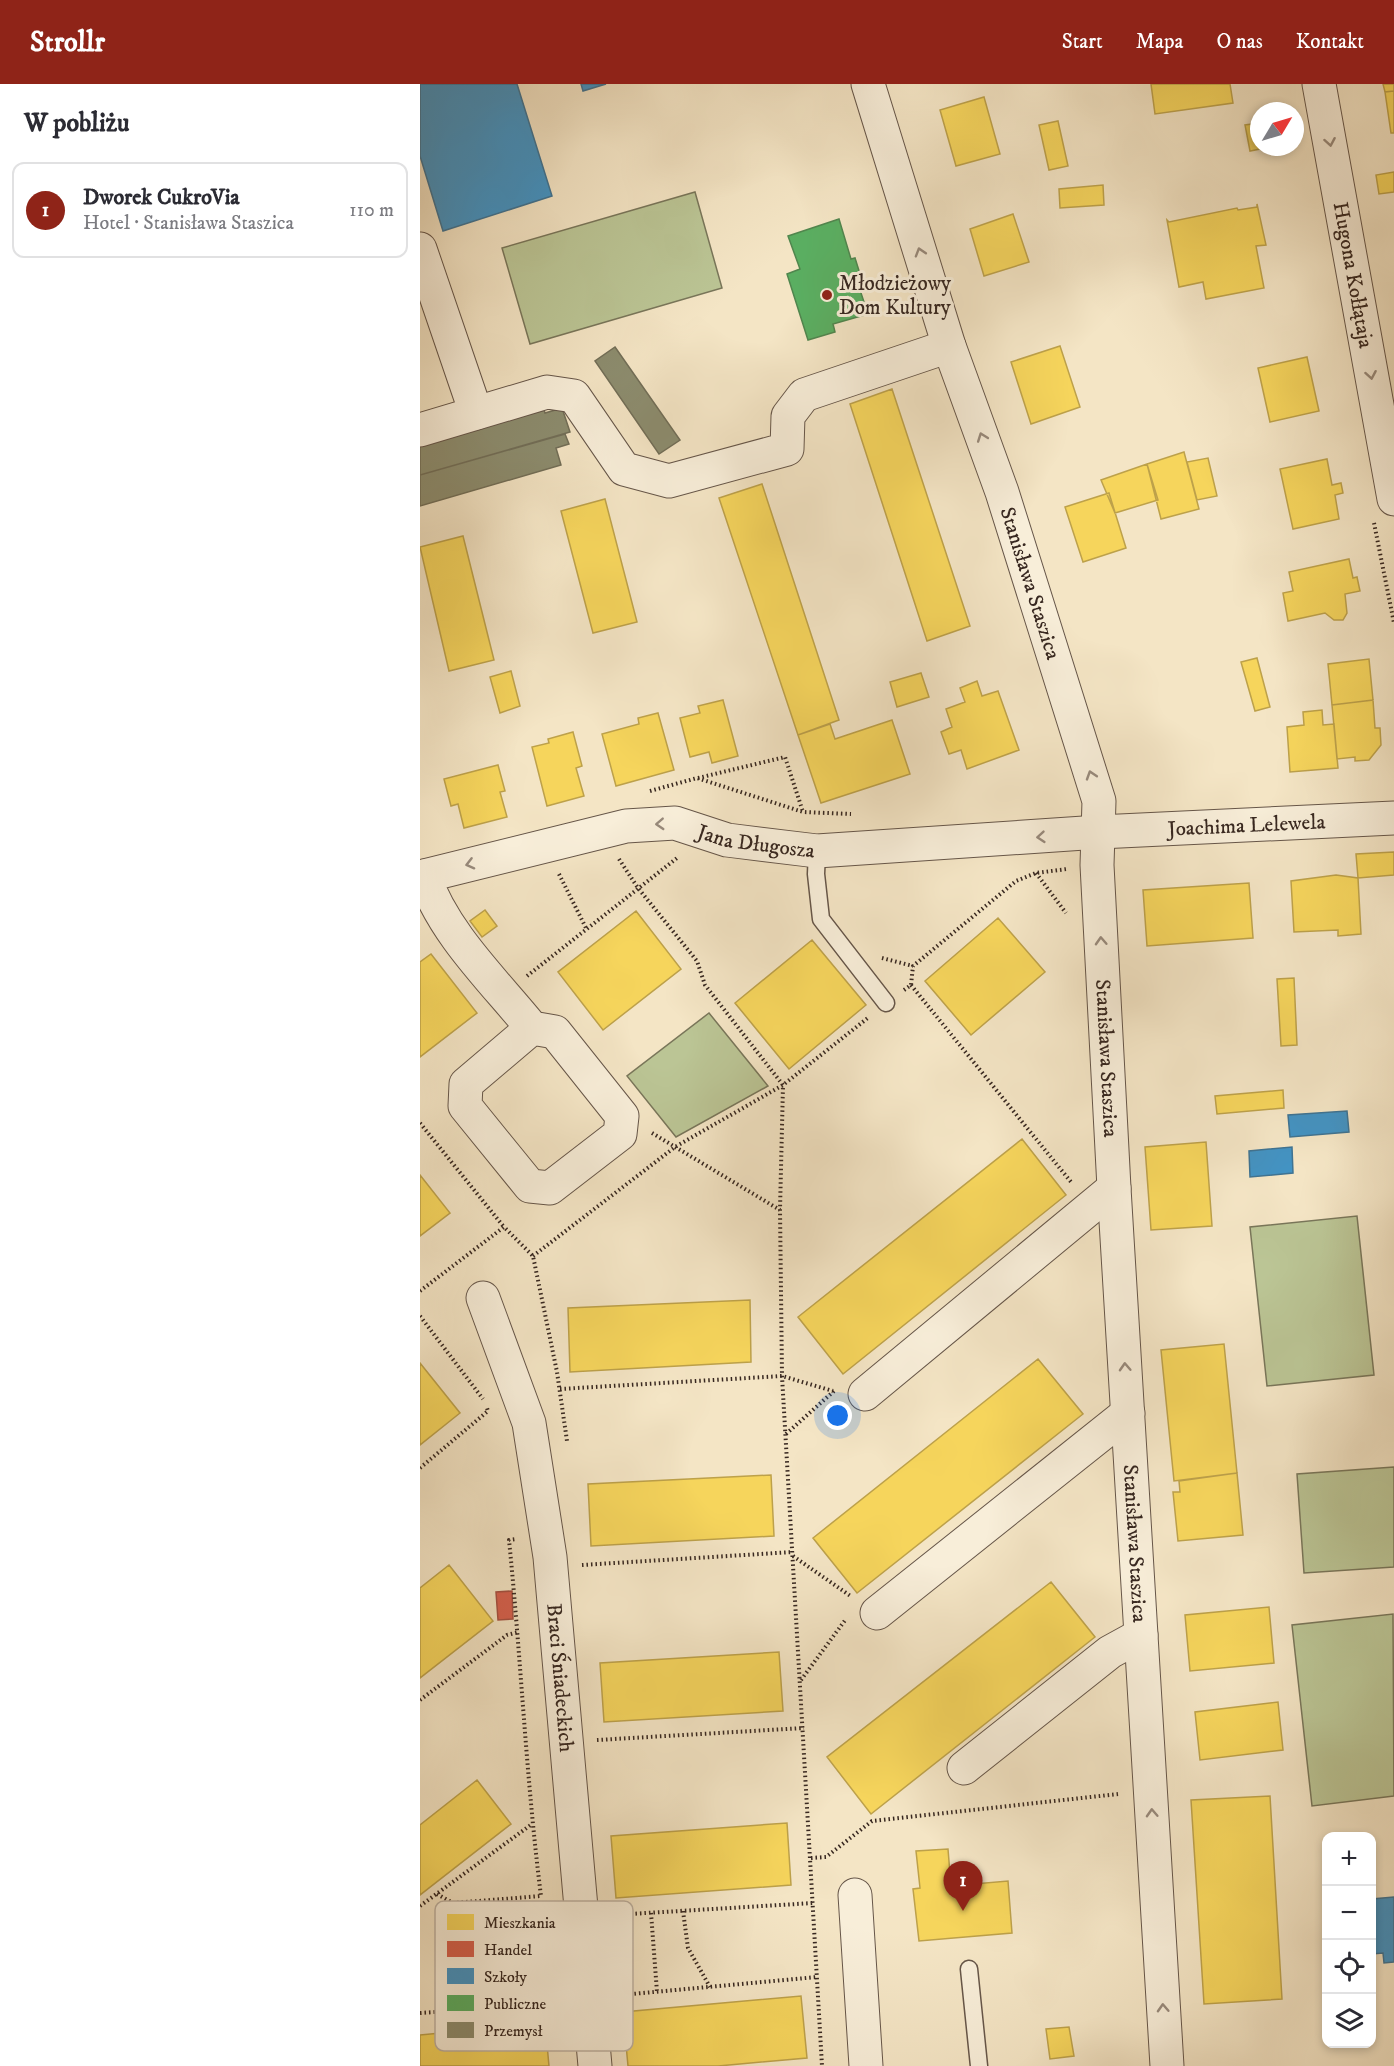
<!DOCTYPE html>
<html lang="pl">
<head>
<meta charset="utf-8">
<style>
  body { margin:0; font-family:"IM FELL DW Pica",serif; background:#f2f2f3; color:#2b2b33 }
  .controls { position:absolute; right:18px; bottom:18px; display:grid; overflow:hidden; border-radius:12px; box-shadow:0 3px 9px #0003 }
  .controls button { width:54px; height:54px; display:grid; place-items:center; padding:0; border:0; border-bottom:2px solid #e1e1e2; background:#fff; color:#2b2b33; font:30px sans-serif }
  .compass { position:absolute; left:830px; top:18px; width:54px; height:54px; border-radius:50%; background:#fff; box-shadow:0 3px 9px #0003; rotate:52deg }
  .you { position:absolute; left:418px; top:1332px; width:21px; height:21px; margin:-15px; border:4px solid #fff; border-radius:50%; background:#1a73e8; box-shadow:0 0 0 9px #1a73e833 }
  .badge { display:grid; place-items:center; width:39px; height:39px; border-radius:50%; background:#8f2418; color:#fff; font-size:20px; font-weight:700 }
  .pin { position:absolute; translate:-50% -50px; filter:drop-shadow(0 2px 3px #0008) }
  .pin::after { content:''; position:absolute; top:32px; width:21px; height:18px; background:inherit; clip-path:polygon(0 0,100% 0,50% 100%) }
  .list { margin:0; padding:0; list-style:none }
  h2 { display:flex; justify-content:space-between; align-items:center; height:78px; margin:0; padding:0 24px; font-size:26px }
  h2 small { font-size:20px; font-weight:400; color:#7c7c81 }
  .list li { display:grid; grid-template-columns:39px 1fr auto; gap:18px; align-items:center; box-sizing:border-box; height:96px; margin:0 12px 12px; padding:0 12px; border:2px solid #e1e1e2; border-radius:12px }
  .list b { display:block; font-size:22px; white-space:nowrap }
  .list p { margin:0; font-size:20px; white-space:nowrap; color:#7c7c81 }
  .list em { font-size:20px; font-style:normal; color:#7c7c81 }
  .icon { flex:none; width:33px; height:33px; fill:none; stroke:currentColor; stroke-width:2; stroke-linecap:round; stroke-linejoin:round }
  .map { position:relative; flex:none; width:974px; height:1982px; overflow:hidden }
  header { display:flex; align-items:center; gap:36px; box-sizing:border-box; height:84px; padding:0 30px; background:#8f2418; color:#fff }
  header strong { font-size:28px }
  nav { display:flex; gap:33px; margin-inline-start:auto; font-size:21px }
  main { display:flex }
  aside { flex:1; background:#fff }
  .map>svg:first-child { display:block }
</style>
</head>
<body>
<header>
<strong>Strollr</strong>
<nav><a>Start</a><a>Mapa</a><a>O nas</a><a>Kontakt</a></nav>
</header>
<main>
<aside>
<h2>W pobliżu<small></small></h2>
<ul class="list">
<li><span class="badge">1</span><div><b>Dworek CukroVia</b><p>Hotel · Stanisława Staszica</p></div><em>110 m</em></li>
</ul>
</aside>
<div class="map">
<svg width="974" height="1982" viewBox="0 0 974 1982">
  <rect width="100%" height="100%" fill="#f4e5c5"/>
  <filter id="stains"><feTurbulence type="fractalNoise" baseFrequency=".00333" numOctaves="4"/><feColorMatrix values="0 0 0 0 .2 0 0 0 0 .09 0 0 0 0 .02 0 0 0 .5 -.17"/></filter>
  <radialGradient id="worn" r=".72"><stop offset=".6" stop-color="#630" stop-opacity="0"/><stop offset="1" stop-color="#630" stop-opacity=".3"/></radialGradient>
  <!-- green -->
  <path fill="#bbc595" stroke="#79765a" stroke-width="1.5" d="M 275,108 L 302,204 L 110,260 L 82,164 Z
    M 289,929 L 348,1002 L 256,1053 L 207,992 Z
    M 937,1132 L 954,1291 L 847,1302 L 830,1143 Z
    M 974,1383 L 974,1483 L 884,1489 L 877,1390 Z
    M 973,1530 L 974,1712 L 892,1722 L 872,1541 Z"/>
  <!-- homes -->
  <path fill="#f6d55c" stroke="#bda14a" stroke-width="1.5" d="M 731,0 L 810,0 L 813,19 L 735,30 Z
    M 963,0 L 974,0 L 974,7 L 965,8 Z
    M 974,7 L 974,49 L 971,49 L 965,8 Z
    M 564,13 L 580,70 L 536,82 L 520,26 Z
    M 638,37 L 648,82 L 629,86 L 619,41 Z
    M 839,39 L 839,63 L 850,63 L 830,67 L 825,41 Z
    M 974,88 L 974,108 L 959,110 L 956,91 Z
    M 683,101 L 684,121 L 640,124 L 639,105 Z
    M 837,120 L 846,161 L 836,162 L 844,204 L 786,215 L 783,198 L 759,203 L 747,136 L 749,138 L 817,124 L 818,126 L 837,123 Z
    M 593,130 L 609,178 L 564,192 L 550,145 Z
    M 640,262 L 660,323 L 611,340 L 591,278 Z
    M 887,273 L 899,327 L 850,338 L 838,284 Z
    M 472,305 L 550,542 L 507,557 L 430,320 Z
    M 764,368 L 779,425 L 741,435 L 727,380 Z
    M 788,374 L 797,412 L 777,416 L 767,378 Z
    M 907,375 L 912,401 L 921,399 L 923,409 L 915,411 L 919,435 L 873,445 L 860,385 Z
    M 727,380 L 738,416 L 695,429 L 681,396 Z
    M 342,400 L 419,636 L 378,651 L 299,414 Z
    M 689,409 L 706,464 L 663,478 L 645,423 Z
    M 185,415 L 217,538 L 173,549 L 141,427 Z
    M 43,452 L 74,576 L 29,587 L 0,463 Z
    M 929,475 L 933,494 L 937,493 L 940,507 L 925,510 L 927,529 L 923,536 L 914,536 L 905,529 L 868,537 L 863,509 L 873,507 L 869,488 Z
    M 837,574 L 850,623 L 835,627 L 821,578 Z
    M 949,575 L 953,616 L 912,621 L 908,580 Z
    M 91,587 L 100,622 L 80,629 L 70,593 Z
    M 501,589 L 509,613 L 477,623 L 470,598 Z
    M 557,597 L 562,612 L 578,607 L 599,666 L 547,685 L 541,666 L 529,670 L 521,648 L 532,643 L 526,625 L 545,618 L 540,604 Z
    M 303,616 L 318,672 L 292,679 L 289,668 L 270,673 L 260,634 L 280,629 L 278,622 Z
    M 953,616 L 955,644 L 960,644 L 961,661 L 949,676 L 935,677 L 935,673 L 917,675 L 912,621 Z
    M 902,626 L 903,641 L 914,640 L 918,684 L 870,688 L 867,643 L 884,641 L 883,628 Z
    M 238,629 L 254,686 L 196,702 L 182,650 L 219,640 L 218,634 Z
    M 472,636 L 490,690 L 401,719 L 378,651 L 410,640 L 415,655 Z
    M 153,648 L 162,682 L 156,684 L 164,712 L 127,722 L 112,663 L 129,659 L 128,655 Z
    M 78,681 L 85,707 L 80,708 L 87,733 L 44,744 L 38,720 L 31,722 L 24,695 Z
    M 974,768 L 974,791 L 938,794 L 936,770 Z
    M 916,791 L 938,794 L 941,850 L 918,852 L 918,846 L 874,848 L 871,797 Z
    M 829,799 L 833,854 L 727,862 L 723,806 Z
    M 65,826 L 77,842 L 62,853 L 50,837 Z
    M 216,827 L 261,885 L 183,946 L 138,888 Z
    M 578,834 L 625,888 L 551,951 L 505,897 Z
    M 392,856 L 446,921 L 369,985 L 315,919 Z
    M 11,870 L 57,929 L 0,973 L 0,878 Z
    M 874,894 L 877,961 L 861,962 L 857,895 Z
    M 863,1006 L 864,1024 L 797,1030 L 795,1012 Z
    M 602,1055 L 646,1111 L 423,1290 L 378,1233 Z
    M 786,1058 L 792,1142 L 731,1146 L 725,1063 Z
    M 0,1091 L 30,1129 L 0,1152 Z
    M 330,1216 L 331,1278 L 150,1288 L 148,1224 Z
    M 804,1260 L 817,1389 L 754,1397 L 741,1266 Z
    M 618,1275 L 663,1330 L 437,1509 L 393,1454 Z
    M 0,1279 L 40,1329 L 0,1361 Z
    M 817,1389 L 823,1451 L 758,1457 L 753,1408 L 760,1408 L 759,1397 Z
    M 351,1391 L 354,1452 L 171,1462 L 168,1400 Z
    M 29,1481 L 73,1537 L 0,1594 L 0,1504 Z
    M 631,1498 L 675,1553 L 451,1730 L 407,1673 Z
    M 849,1523 L 854,1579 L 770,1587 L 765,1531 Z
    M 359,1568 L 363,1627 L 184,1638 L 180,1579 Z
    M 858,1618 L 863,1666 L 780,1676 L 775,1628 Z
    M 57,1696 L 91,1740 L 0,1811 L 0,1741 Z
    M 850,1712 L 862,1915 L 784,1920 L 771,1716 Z
    M 367,1739 L 371,1801 L 196,1814 L 191,1752 Z
    M 528,1765 L 531,1802 L 588,1797 L 592,1849 L 499,1857 L 493,1805 L 500,1804 L 496,1767 Z
    M 381,1912 L 387,1974 L 298,1982 L 208,1982 L 203,1928 Z
    M 125,1939 L 129,1982 L 0,1982 L 0,1951 Z
    M 649,1943 L 654,1972 L 630,1975 L 626,1945 Z"/>
  <!-- shops -->
  <path fill="#d6604d" stroke="#a64f40" stroke-width="1.5" d="M 92,1507 L 93,1535 L 78,1536 L 76,1508 Z"/>
  <!-- schools -->
  <path fill="#4393c3" stroke="#3f7392" stroke-width="1.5" d="M 0,0 L 97,0 L 132,112 L 23,147 L 0,72 Z
    M 161,0 L 186,0 L 163,7 Z
    M 927,1027 L 929,1048 L 870,1053 L 868,1031 Z
    M 872,1063 L 873,1089 L 830,1093 L 829,1067 Z
    M 974,1813 L 974,1878 L 964,1879 L 963,1869 L 952,1870 L 952,1815 Z"/>
  <!-- public -->
  <path fill="#5aae61" stroke="#50864e" stroke-width="1.5" d="M 419,135 L 431,175 L 435,174 L 440,190 L 435,191 L 448,230 L 413,240 L 415,248 L 388,256 L 367,190 L 380,185 L 368,152 Z"/>
  <!-- industry -->
  <path fill="#8c8c6e" stroke="#726e57" stroke-width="1.5" d="M 195,263 L 260,356 L 239,370 L 175,277 Z
    M 142,324 L 150,348 L 0,391 L 0,361 L 124,326 L 125,329 Z
    M 145,350 L 149,360 L 136,364 L 141,381 L 0,422 L 0,391 Z"/>
  <g fill="none" stroke-linecap="round" stroke-linejoin="round">
    <!-- lane casing -->
    <g stroke="#665649" stroke-width="19">
      <path id="lane" d="M 397,767 L 396,790 L 401,835 L 466,919
        M 549,1885 L 559,1982"/>
    </g>
    <!-- street casing -->
    <g stroke="#665649" stroke-width="35">
      <g id="street">
        <path id="s1" d="M 448,0 L 529,262 L 582,408 L 679,717 L 677,781 L 694,1104 L 747,1982"/>
        <path id="s2" d="M 899,0 L 974,415"/>
        <path d="M 0,165 L 56,329"/>
        <path d="M 0,346 L 127,308 L 154,312 L 204,385 L 249,397 L 367,365 L 368,332 L 384,311 L 529,262"/>
        <path d="M 4,792 C 24,850 74,897 112,944 L 46,1000 L 45,1022 L 110,1102 L 130,1104 L 200,1050 L 202,1032 L 135,948 L 112,944"/>
        <path id="s3" d="M 0,793 L 206,742 L 255,739 L 307,756 L 397,767 L 679,748 L 974,734"/>
        <path id="s4" d="M 63,1214 L 109,1339 L 130,1473 L 175,1982"/>
        <path d="M 445,1310 L 694,1104"/>
        <path d="M 457,1529 L 708,1329"/>
        <path d="M 544,1684 L 690,1568 L 721,1551"/>
        <path d="M 435,1811 L 446,1982"/>
      </g>
    </g>
    <!-- path -->
    <path stroke="#372720" stroke-width="4" stroke-dasharray="1.5 3" stroke-linecap="butt" d="M 954,439 L 974,539
      M 278,694 L 365,673 L 383,728
      M 230,707 L 277,694 L 383,728 L 431,730
      M 199,775 L 218,804 L 277,877 L 285,901 L 363,1001 L 360,1126 L 362,1292 L 402,1982
      M 616,789 L 646,829
      M 139,790 L 166,844
      M 462,874 L 493,882
      M 107,892 L 257,774
      M 491,901 L 651,1098
      M 484,906 L 491,901 L 493,882 L 596,797 L 616,789 L 647,785
      M 0,1039 L 84,1143
      M 232,1049 L 360,1126
      M 113,1172 L 255,1063 L 363,1001 L 449,933
      M 0,1207 L 84,1143 L 113,1172 L 137,1288 L 147,1357
      M 0,1232 L 63,1315
      M 140,1305 L 362,1292 L 413,1307
      M 366,1350 L 414,1307
      M 0,1384 L 68,1327 L 67,1324
      M 373,1472 L 432,1513
      M 162,1481 L 373,1468
      M 381,1596 L 426,1535
      M 0,1616 L 87,1551 L 99,1548
      M 177,1656 L 384,1644
      M 391,1774 L 406,1773 L 452,1737 L 698,1710
      M 17,1810 L 33,1819 L 121,1812 C 106,1694 101,1574 89,1456 L 96,1455
      M 0,1822 L 112,1740
      M 263,1827 L 268,1864 L 290,1903
      M 231,1829 L 237,1908
      M 193,1831 L 393,1819
      M 201,1911 L 397,1893
      M 0,1929 L 139,1920"/>
    <!-- lane -->
    <use href="#lane" stroke="#f8eed9" stroke-width="16"/>
    <!-- street -->
    <use href="#street" stroke="#f8eed9" stroke-width="33"/>
  </g>
  <!-- one-way arrows -->
  <defs><path id="oneway-chevron" d="M-2-3.5L2.5 0L-2 3.5" fill="none" stroke-width="1.6" stroke-linecap="round" stroke-linejoin="round" transform="scale(1.5)"/></defs>
  <g stroke="#988a7c">
    <use href="#oneway-chevron" transform="translate(910 58) rotate(80)"/>
    <use href="#oneway-chevron" transform="translate(500 168) rotate(-107)"/>
    <use href="#oneway-chevron" transform="translate(951 291) rotate(80)"/>
    <use href="#oneway-chevron" transform="translate(562 353) rotate(-110)"/>
    <use href="#oneway-chevron" transform="translate(671 691) rotate(-108)"/>
    <use href="#oneway-chevron" transform="translate(240 740) rotate(177)"/>
    <use href="#oneway-chevron" transform="translate(621 753) rotate(175)"/>
    <use href="#oneway-chevron" transform="translate(50 780) rotate(166)"/>
    <use href="#oneway-chevron" transform="translate(681 857) rotate(-93)"/>
    <use href="#oneway-chevron" transform="translate(705 1283) rotate(-93)"/>
    <use href="#oneway-chevron" transform="translate(732 1729) rotate(-93)"/>
    <use href="#oneway-chevron" transform="translate(743 1924) rotate(-93)"/>
  </g>
  <!-- markers -->
  <circle fill="#8f2418" stroke="#f8eed9" stroke-width="2" cx="407" cy="211" r="6"/>
  <g text-anchor="middle" stroke-width="6" stroke-linejoin="round" paint-order="stroke">
    <!-- street labels -->
    <g font-size="21" fill="#372720" stroke="#f8eed9">
      <text dy="7" stroke="none"><textPath href="#s2" startOffset="194">Hugona Kołłątaja</textPath></text>
      <text dy="7" stroke="none"><textPath href="#s1" startOffset="525">Stanisława Staszica</textPath></text>
      <text dy="7" stroke="none"><textPath href="#s3" startOffset="837">Joachima Lelewela</textPath></text>
      <text dy="7" stroke="none"><textPath href="#s3" startOffset="345">Jana Długosza</textPath></text>
      <text dy="7" stroke="none"><textPath href="#s1" startOffset="1011">Stanisława Staszica</textPath></text>
      <text dy="7" stroke="none"><textPath href="#s1" startOffset="1497">Stanisława Staszica</textPath></text>
      <text dy="7" stroke="none"><textPath href="#s4" startOffset="390">Braci Śniadeckich</textPath></text>
    </g>
    <!-- poi labels -->
    <g font-size="21" fill="#372720" stroke="#f8eed9" text-anchor="start">
      <text x="419" y="206">Młodzieżowy<tspan x="419" dy="24">Dom Kultury</tspan></text>
    </g>
  </g>
  <!-- legend -->
  <rect x="15" y="1817" width="198" height="150" rx="9" fill="#f8eed9" stroke="#beb2a2" stroke-width="1.5"/>
  <rect x="27" y="1830" width="27" height="16" fill="#f6d55c"/>
  <rect x="27" y="1857" width="27" height="16" fill="#d6604d"/>
  <rect x="27" y="1884" width="27" height="16" fill="#4393c3"/>
  <rect x="27" y="1911" width="27" height="16" fill="#5aae61"/>
  <rect x="27" y="1938" width="27" height="16" fill="#8c8c6e"/>
  <g font-size="16" fill="#372720">
    <text x="64" y="1844">Mieszkania</text>
    <text x="64" y="1871">Handel</text>
    <text x="64" y="1898">Szkoły</text>
    <text x="64" y="1925">Publiczne</text>
    <text x="64" y="1952">Przemysł</text>
  </g>
  <rect width="100%" height="100%" filter="url(#stains)"/>
  <rect width="100%" height="100%" fill="url(#worn)"/>
</svg>
<div class="controls">
<button>+</button>
<button>−</button>
<button><svg class="icon" aria-label="locate" viewBox="0 0 24 24"><circle cx="12" cy="12" r="6"/><path d="M12 2v4M12 18v4M2 12h4M18 12h4"/></svg></button>
<button><svg class="icon" aria-label="layers" viewBox="0 0 24 24"><path d="M12 4l9 5-9 5-9-5zM3 14l9 5 9-5"/></svg></button>
</div>
<svg class="compass" viewBox="-18 -18 36 36"><path d="M0-13l5 13h-10z" fill="#e53935"/><path d="M0 13l5-13h-10z" fill="#7c7c81"/></svg>
<div class="you"></div>
<div class="pin badge" style="left:543px;top:1827px">1</div>
</div>
</main>
</body>
</html>
